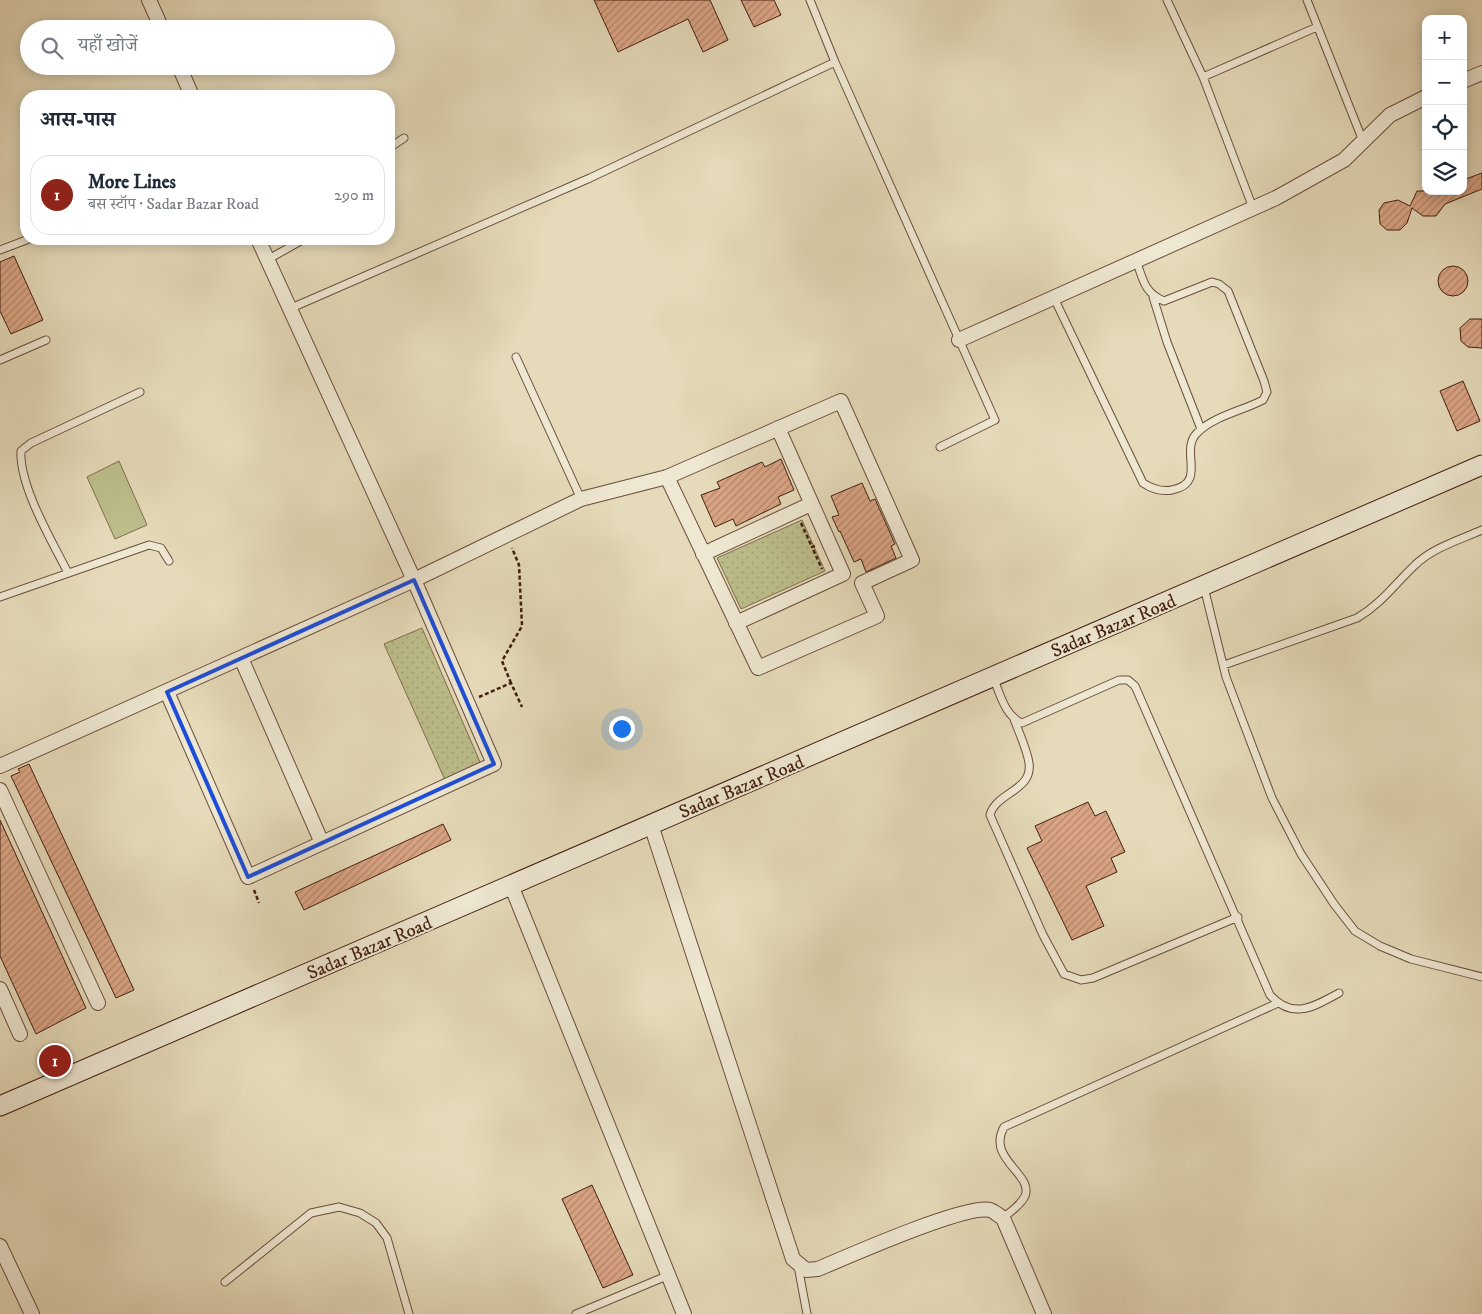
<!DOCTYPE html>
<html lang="hi">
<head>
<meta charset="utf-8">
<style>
  body { margin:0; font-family:"IM FELL DW Pica","Noto Serif Devanagari",serif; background:#f6f6f7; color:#1f2937 }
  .controls { position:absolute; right:15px; top:15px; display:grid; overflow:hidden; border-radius:10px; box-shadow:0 2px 12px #0003 }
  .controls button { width:45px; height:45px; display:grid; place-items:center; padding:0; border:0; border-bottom:1px solid #e0e1e3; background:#fff; color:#1f2937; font:25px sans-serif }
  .you { position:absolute; left:621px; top:728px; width:18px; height:18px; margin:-12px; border:4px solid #fff; border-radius:50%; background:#1a73e8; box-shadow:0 0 0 8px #1a73e833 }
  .badge { display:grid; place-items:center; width:32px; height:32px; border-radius:50%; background:#8f2418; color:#fff; font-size:16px; font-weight:700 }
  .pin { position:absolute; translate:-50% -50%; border:2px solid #fff; box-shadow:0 1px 5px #0006 }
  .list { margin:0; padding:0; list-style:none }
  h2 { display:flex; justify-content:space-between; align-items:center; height:65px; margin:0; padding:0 20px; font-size:21px }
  h2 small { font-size:16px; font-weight:400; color:#747a83 }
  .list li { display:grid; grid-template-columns:32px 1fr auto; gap:15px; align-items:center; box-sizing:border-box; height:80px; margin:0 10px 10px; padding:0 10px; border:1px solid #e0e1e3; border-radius:20px }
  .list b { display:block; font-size:19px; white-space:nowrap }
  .list p { margin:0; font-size:16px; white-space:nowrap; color:#747a83 }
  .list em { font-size:16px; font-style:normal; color:#747a83 }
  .icon { flex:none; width:28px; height:28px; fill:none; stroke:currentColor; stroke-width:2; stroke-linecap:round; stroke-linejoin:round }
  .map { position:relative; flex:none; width:1482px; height:1314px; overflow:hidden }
  .search { position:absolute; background:#fff; box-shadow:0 2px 12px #0003; left:20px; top:20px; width:375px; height:55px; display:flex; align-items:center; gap:12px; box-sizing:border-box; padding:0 18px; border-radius:28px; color:#747a83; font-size:19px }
  .panel { position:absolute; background:#fff; box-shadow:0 2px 12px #0003; left:20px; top:90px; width:375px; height:155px; border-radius:20px }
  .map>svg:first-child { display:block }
</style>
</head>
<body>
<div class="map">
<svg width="1482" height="1314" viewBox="0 0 1482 1314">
  <defs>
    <pattern id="park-dots" width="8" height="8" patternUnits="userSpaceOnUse" patternTransform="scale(1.25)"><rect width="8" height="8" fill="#bcbd8a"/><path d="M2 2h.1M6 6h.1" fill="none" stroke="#a3a276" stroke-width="1.8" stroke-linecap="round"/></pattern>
    <pattern id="building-hatch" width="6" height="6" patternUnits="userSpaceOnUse" patternTransform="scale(1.25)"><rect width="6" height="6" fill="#dba585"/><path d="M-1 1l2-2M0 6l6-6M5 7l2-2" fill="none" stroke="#b3866b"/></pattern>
  </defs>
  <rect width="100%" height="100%" fill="#e5dab9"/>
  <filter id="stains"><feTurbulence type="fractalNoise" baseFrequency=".004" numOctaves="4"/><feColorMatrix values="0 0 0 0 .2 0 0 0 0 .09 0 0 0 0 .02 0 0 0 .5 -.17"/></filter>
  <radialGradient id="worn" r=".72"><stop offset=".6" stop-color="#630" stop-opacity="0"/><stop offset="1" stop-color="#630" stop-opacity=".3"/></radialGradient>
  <!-- grass -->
  <path fill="#bcbd8a" stroke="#7f6e4d" d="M 119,461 L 147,525 L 115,539 L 87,477 Z"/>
  <!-- park -->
  <path fill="url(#park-dots)" stroke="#7f6e4d" d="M 802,520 L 825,571 L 741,609 L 717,558 Z
    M 422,628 L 480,762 L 445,780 L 384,644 Z"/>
  <!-- building -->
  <path fill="url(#building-hatch)" stroke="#421e10" d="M 594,0 L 710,0 L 728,40 L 703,52 L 688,19 L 618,52 Z
    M 741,0 L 774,0 L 781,15 L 754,27 Z
    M 1482,173 L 1482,189 L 1445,204 L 1436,216 L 1423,216 L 1412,208 L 1407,223 L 1400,230 L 1387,230 L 1380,224 L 1379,210 L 1384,203 L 1398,200 L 1410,206 L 1417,191 L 1463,191 L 1463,180 Z
    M 14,256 L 43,320 L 11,334 L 0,311 L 0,262 Z
    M1438 281a15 15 0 1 1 30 0a15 15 0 1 1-30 0Z
    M 1470,319 L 1482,319 L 1482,348 L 1468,347 L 1461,341 L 1460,328 Z
    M 1463,381 L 1480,421 L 1457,431 L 1440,391 Z
    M 781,459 L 794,490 L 778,497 L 781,504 L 736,526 L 733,519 L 715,527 L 701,495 L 720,488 L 717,482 L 762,462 L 765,467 Z
    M 862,483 L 870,501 L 875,499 L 895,544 L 891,546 L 896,558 L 866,572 L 861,559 L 854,562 L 840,531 L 839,532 L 832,517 L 839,515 L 831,496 Z
    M 29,764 L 134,990 L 116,998 L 11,776 L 20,772 L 18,769 Z
    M 1088,802 L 1095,816 L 1106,811 L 1125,852 L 1111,858 L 1117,872 L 1086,886 L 1104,926 L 1072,940 L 1027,848 L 1042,841 L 1035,826 Z
    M 0,820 L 86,1008 L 36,1034 L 0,956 Z
    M 443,824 L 451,840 L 304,910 L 295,892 Z
    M 592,1185 L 633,1275 L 603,1288 L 562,1199 Z"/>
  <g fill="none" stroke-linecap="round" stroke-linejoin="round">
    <!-- lane casing -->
    <g stroke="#6b4d3a" stroke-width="9">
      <path id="lane" d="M 810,0 L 835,62 L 995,420 L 940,447
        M 1167,0 L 1203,77 L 1253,208
        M 1307,0 L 1363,141
        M 1203,77 L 1317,27
        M 389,148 L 404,138
        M 0,250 L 29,239
        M 267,260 L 304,239
        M 1153,297 L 1167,342 L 1201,429
        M 1054,298 L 1143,483 C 1152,489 1161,492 1172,490 C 1208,483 1179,451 1197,433 C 1214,416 1242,411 1263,400 L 1267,392 L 1264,381 L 1228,291 L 1219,284 L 1212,282 L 1164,301 C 1144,293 1143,279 1136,260
        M 289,309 L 590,178 L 835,62
        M 516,357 L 581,499
        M 0,360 L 46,340
        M 68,573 C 52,541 19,486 21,451 L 31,443 L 140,392
        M 1204,587 L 1226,677 L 1272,798 L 1301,854 L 1334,904 L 1355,931 L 1380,946 L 1411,959 L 1482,977
        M 0,597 L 149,545 L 161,548 L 169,561
        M 1224,665 L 1357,618 C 1381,604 1395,584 1414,566 C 1432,548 1459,540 1482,530
        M 993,677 C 1000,694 1005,716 1022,723 L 1119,680 L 1128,680 L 1135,686 L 1270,995 C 1293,1020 1313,1007 1339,993
        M 1014,719 C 1019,733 1027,749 1029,763 C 1033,791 996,792 990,815 L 1043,935 L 1064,974 L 1081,980 L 1093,978 L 1238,917
        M 1003,1218 C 1010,1212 1021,1205 1025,1196 C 1034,1174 986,1159 1004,1127 L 1278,1003
        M 798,1266 L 807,1314
        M 225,1282 L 311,1213 L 339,1207 L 360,1213 L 376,1223 L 387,1238 L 409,1314
        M 576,1314 L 669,1275"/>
    </g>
    <!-- street casing -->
    <g stroke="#6b4d3a" stroke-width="16">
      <path id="street" d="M 149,0 L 162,29
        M 179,66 L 192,96
        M 1463,81 L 1482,73
        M 959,340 L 1276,198 L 1344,160 L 1390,115 L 1426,97
        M 703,554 L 811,504
        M 736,623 L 843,574 L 778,428
        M 241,658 L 322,843
        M 167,692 L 248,877 L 494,764 L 414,580 L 258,239
        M 0,766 L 414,580 L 581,499 L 667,477 L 841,401 L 912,560 L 862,583 L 877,616 L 758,668 L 667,477
        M 0,790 L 98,1003
        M 651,825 L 793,1259 L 806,1270 L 818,1269 C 846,1257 966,1204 990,1210 C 994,1211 999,1216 1003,1218 L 1044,1314
        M 511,885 L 684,1314
        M 0,989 L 20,1034
        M 0,1246 L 32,1314"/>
    </g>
    <!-- secondary casing -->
    <g stroke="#421e10" stroke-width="21">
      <path id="secondary" d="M 0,1106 L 1482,465"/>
    </g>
    <!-- path -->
    <path stroke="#421e10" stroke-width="2.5" stroke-dasharray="4 2.5" stroke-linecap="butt" d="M 801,523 L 812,547
      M 815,546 L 812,547 L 822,569
      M 511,683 L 502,661 L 522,626 L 519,565 L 512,548
      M 479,697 L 511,683 L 522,707
      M 254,890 L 259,903"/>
    <!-- lane -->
    <use href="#lane" stroke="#eee7d2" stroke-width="7"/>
    <!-- street -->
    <use href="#street" stroke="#eee7d2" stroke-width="14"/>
    <!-- secondary -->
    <use href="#secondary" stroke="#eee7d2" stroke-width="19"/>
  </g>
  <!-- marked area -->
  <path fill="none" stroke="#1d4ed8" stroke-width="4" stroke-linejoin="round" d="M 414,580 L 494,764 L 248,877 L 167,692 Z"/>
  <g text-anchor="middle" stroke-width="4" stroke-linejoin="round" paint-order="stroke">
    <!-- street labels -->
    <g font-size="19" fill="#421e10" stroke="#eee7d2">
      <text transform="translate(1113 625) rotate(-23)" y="7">Sadar Bazar Road</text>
      <text transform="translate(741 786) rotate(-23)" y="7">Sadar Bazar Road</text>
      <text transform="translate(369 947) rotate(-23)" y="7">Sadar Bazar Road</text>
    </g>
  </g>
  <rect width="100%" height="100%" filter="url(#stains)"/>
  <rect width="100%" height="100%" fill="url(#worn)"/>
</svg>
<div class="controls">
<button>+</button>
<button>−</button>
<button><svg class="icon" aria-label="locate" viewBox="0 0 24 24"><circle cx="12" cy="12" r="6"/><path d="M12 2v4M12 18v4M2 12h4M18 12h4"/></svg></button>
<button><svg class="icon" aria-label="layers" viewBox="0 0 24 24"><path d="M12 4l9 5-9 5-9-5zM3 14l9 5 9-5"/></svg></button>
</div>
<div class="you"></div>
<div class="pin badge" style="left:55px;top:1061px">1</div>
<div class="search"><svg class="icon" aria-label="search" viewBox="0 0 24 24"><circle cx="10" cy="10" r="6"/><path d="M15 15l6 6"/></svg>यहाँ खोजें</div>
<section class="panel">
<h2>आस-पास<small></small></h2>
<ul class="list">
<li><span class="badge">1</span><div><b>More Lines</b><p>बस स्टॉप · Sadar Bazar Road</p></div><em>290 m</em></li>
</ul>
</section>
</div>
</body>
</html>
